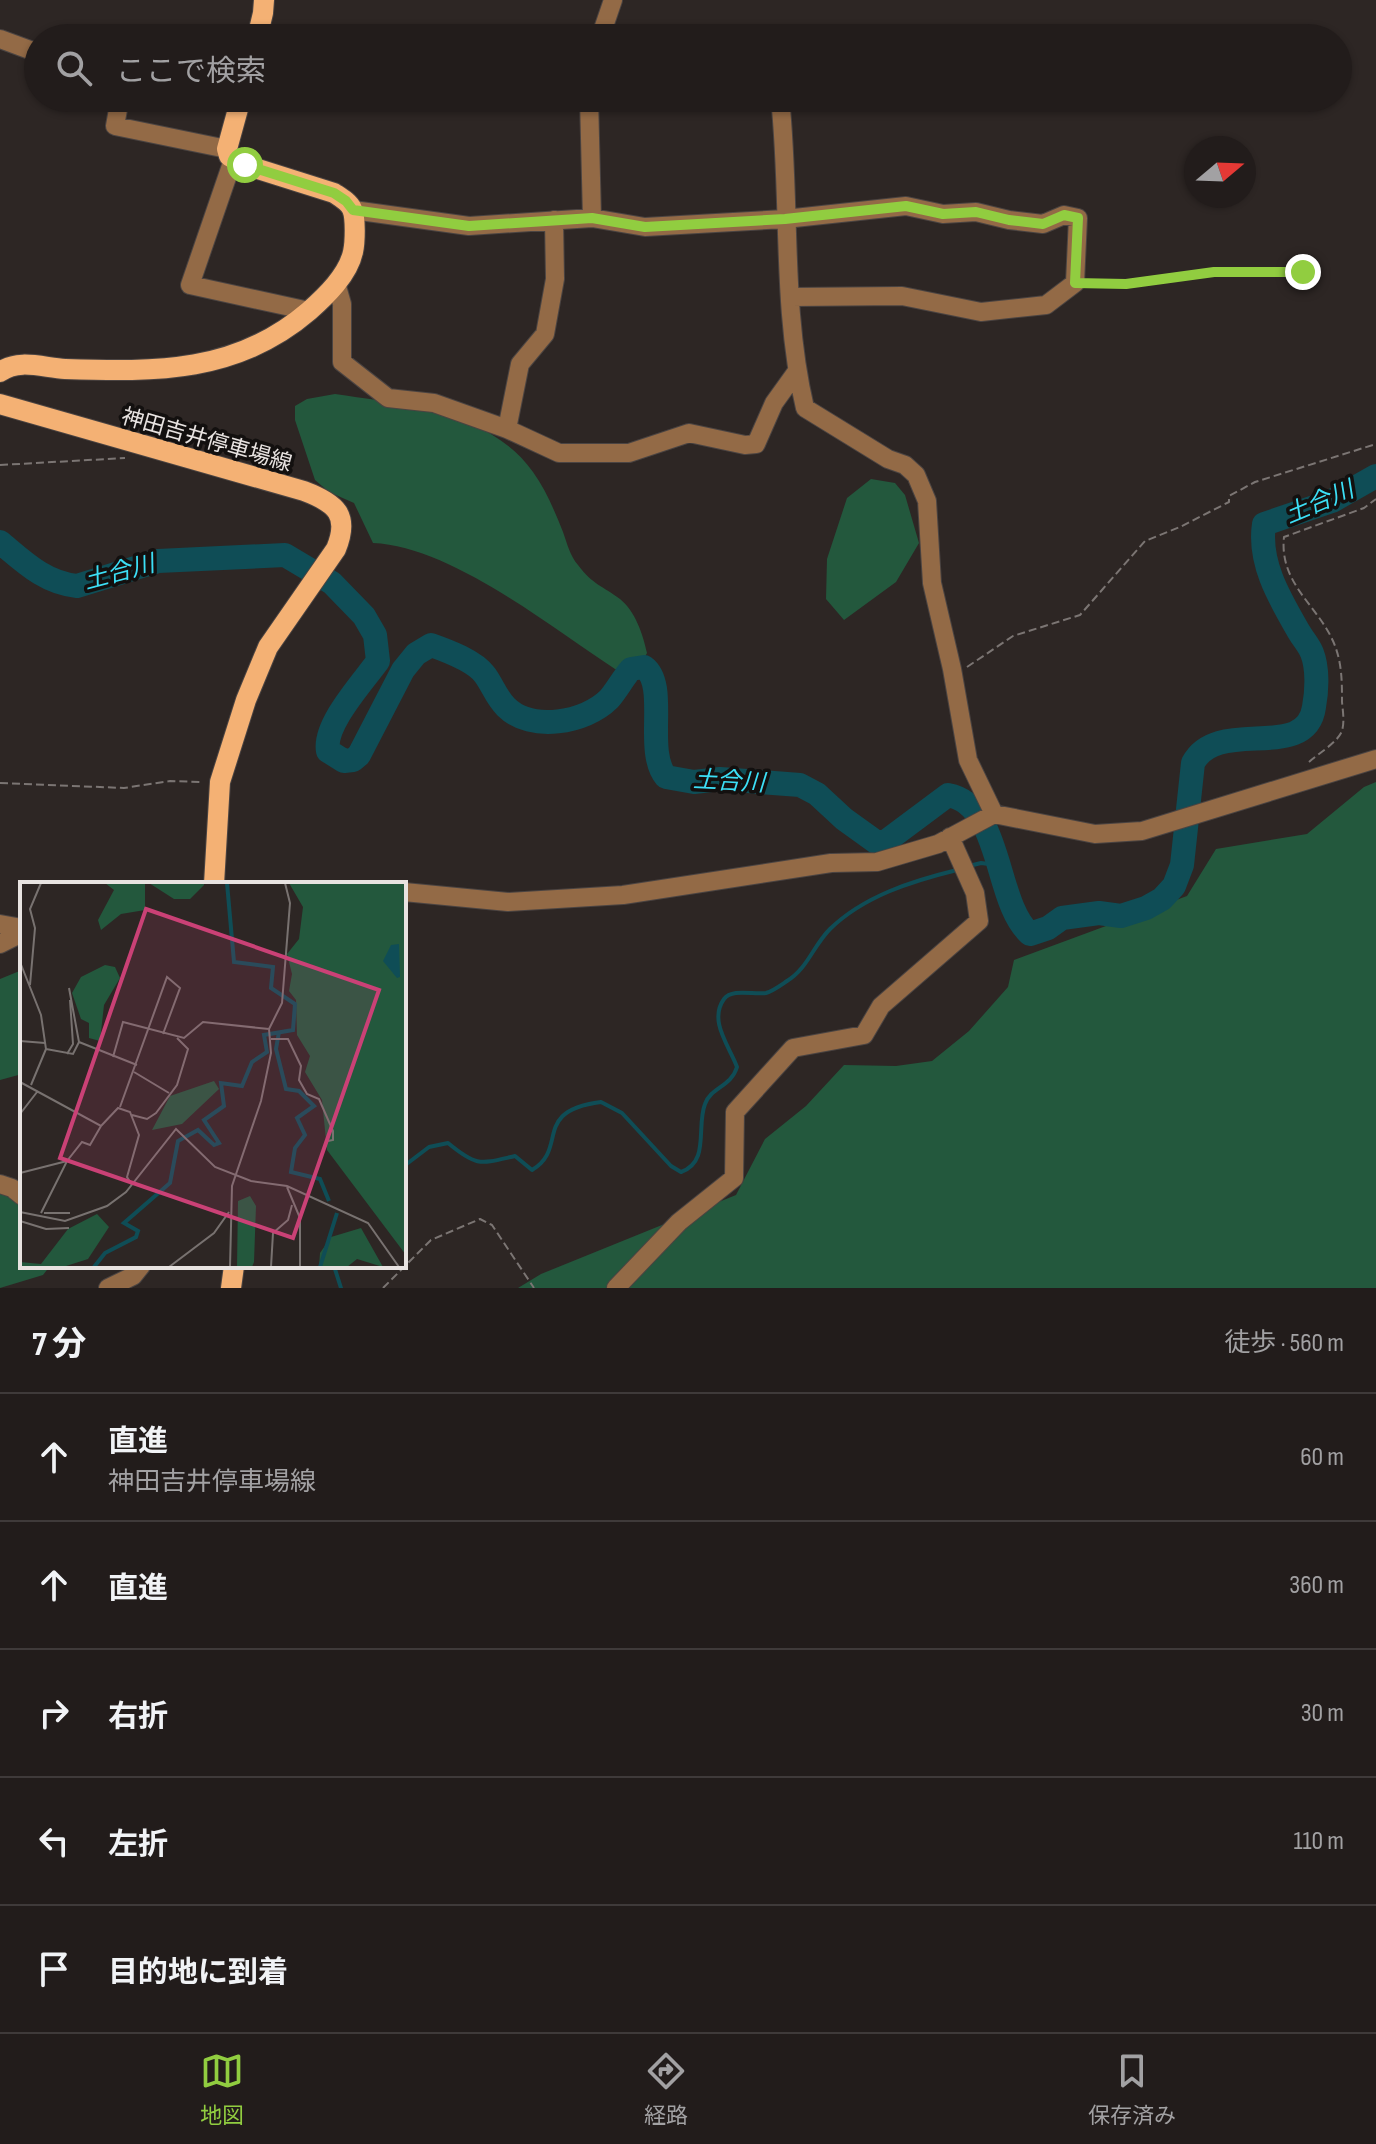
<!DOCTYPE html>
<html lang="ja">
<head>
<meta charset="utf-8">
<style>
  body { margin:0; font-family:"Sofia Sans Condensed","Noto Sans JP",sans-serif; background:#2e2928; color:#f1f3f6 }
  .compass { position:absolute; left:1184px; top:136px; width:72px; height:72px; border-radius:50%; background:#221c1b; box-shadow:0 2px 6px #0004; rotate:71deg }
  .stop { position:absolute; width:24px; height:24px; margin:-18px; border:6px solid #91cd40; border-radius:50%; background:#fff }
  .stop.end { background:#91cd40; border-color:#fff; box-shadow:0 2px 8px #0008 }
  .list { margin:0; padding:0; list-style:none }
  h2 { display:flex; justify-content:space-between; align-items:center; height:104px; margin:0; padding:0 32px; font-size:34px }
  h2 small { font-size:26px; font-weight:400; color:#a2a1a3 }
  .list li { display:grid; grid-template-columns:52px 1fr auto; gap:24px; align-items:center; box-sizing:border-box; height:128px; padding:0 32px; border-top:2px solid #3f3a3a }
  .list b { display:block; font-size:30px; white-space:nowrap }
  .list p { margin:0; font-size:26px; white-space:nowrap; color:#a2a1a3 }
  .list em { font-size:26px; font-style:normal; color:#a2a1a3 }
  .icon { flex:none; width:44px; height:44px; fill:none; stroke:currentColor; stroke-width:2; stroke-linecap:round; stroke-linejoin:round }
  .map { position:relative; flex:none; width:1376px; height:1288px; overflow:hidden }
  .search { position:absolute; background:#221c1b; box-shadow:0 2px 6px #0004; left:24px; right:24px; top:24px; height:88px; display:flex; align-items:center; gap:20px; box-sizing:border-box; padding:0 28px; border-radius:44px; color:#a2a1a3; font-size:30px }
  .sheet { height:744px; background:#221c1b }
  nav { display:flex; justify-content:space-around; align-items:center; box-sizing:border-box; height:112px; border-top:2px solid #3f3a3a; background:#221c1b; font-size:22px; color:#a2a1a3 }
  nav a { display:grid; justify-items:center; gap:4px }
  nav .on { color:#91cd40 }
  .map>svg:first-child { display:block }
</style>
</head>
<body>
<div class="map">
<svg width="1376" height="1288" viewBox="0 0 1376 1288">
  <rect width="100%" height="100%" fill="#2d2624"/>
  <!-- green -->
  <path fill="#23583d" d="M 335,394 C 402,404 490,411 533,472 C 546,490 555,512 563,532 C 567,543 570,556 578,565 C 593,585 603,586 620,599 C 635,611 643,634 647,653 L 637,671 L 615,669 C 551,627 450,546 373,543 L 354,503 L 329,492 L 315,480 L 295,420 L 295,406 L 307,399 Z
    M 871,479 L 895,483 L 905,495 L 919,543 L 896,582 L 844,620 L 826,599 L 827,559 L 847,498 Z
    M 1376,782 L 1376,1288 L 518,1288 L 541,1274 L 736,1195 L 765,1139 L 806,1106 L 844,1065 L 896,1066 L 932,1061 L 969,1031 L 1008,987 L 1014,960 L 1187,896 L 1216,849 L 1307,834 L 1364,787 Z
    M 22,970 L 22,1074 L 0,1080 L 0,979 Z
    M 18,1182 L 22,1183 L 22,1266 L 50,1266 L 43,1275 L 0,1288 L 0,1184 Z"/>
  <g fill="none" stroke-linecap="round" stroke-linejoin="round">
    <!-- stream -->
    <path stroke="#0f4d56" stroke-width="4" d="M 969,866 L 981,863 L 997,865
      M 404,1166 L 429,1147 L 448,1143 C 477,1167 480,1164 515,1156 L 532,1170 C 569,1148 531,1111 601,1102 L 622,1113 L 671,1166 L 681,1172 C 710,1162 696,1127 705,1104 C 711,1087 731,1087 737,1067 C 730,1047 708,1021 724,999 C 732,988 754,995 766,993 C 773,991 781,985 787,981 C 808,968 813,946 830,929 C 864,896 912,881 957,870
      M 334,1266 L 341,1288"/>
    <!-- river -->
    <path stroke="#0f4d56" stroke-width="24" d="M 0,542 C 24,562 45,583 77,586 L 158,561 L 285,555 L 332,583 L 364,616 L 375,635 L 378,661 C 363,682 323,725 328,751 L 344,761 L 353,760 L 359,755 L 403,670 L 416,654 L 431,645 C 448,651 475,661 485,675 C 493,686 496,697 506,707 C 531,732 585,723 609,699 C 617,690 623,678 631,669 L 644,667 C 669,685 644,751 666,777 L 694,782 L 720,779 L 800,785 L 817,794 L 844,819 L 876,842 L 885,842 L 948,795 C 1003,805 994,902 1030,934 L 1048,928 L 1062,918 L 1099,913 L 1121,916 L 1146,908 L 1162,899 L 1174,886 L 1182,865 L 1193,763 C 1218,716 1306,763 1314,707 C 1317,691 1318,668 1312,653 C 1309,645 1303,639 1299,632 C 1280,599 1258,563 1264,524 L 1332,501 L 1376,476"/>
    <!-- minor casing -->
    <g stroke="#4b4442" stroke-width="20">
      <path id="minor" d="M 600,38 L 613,0
        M 0,39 L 38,53
        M 120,98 L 115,126 L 227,149
        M 589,98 L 592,218
        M 780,98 C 791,201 781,307 805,408 L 888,459 L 905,465 L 916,475 L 927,501 L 932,583 L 952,669 L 968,760 L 994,814
        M 233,160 L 190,285 L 309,311
        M 353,210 L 469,226 L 592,218 L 645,227 L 785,219 L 906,206 L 943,214 L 976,212 L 1009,220 L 1043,224 L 1064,215 L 1078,218 L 1075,283 L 1046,305 L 981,312 L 902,296 L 791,297
        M 336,283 L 342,304 L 342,362 L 388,398 L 434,403 L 507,429 L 559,453 L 629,453 L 689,433 L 745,445 L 756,444 L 774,403 L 797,371
        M 507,429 L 520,364 L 545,334 L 555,279 L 554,220
        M 404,892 L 508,902 L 623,895 L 831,863 L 877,862 L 938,844 L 994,814 L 1095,834 L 1142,831 L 1376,759
        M 0,924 L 22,928
        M 0,944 L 22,933
        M 0,1184 L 12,1188 L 22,1196
        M 108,1288 L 133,1276 L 141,1266
        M 616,1288 L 679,1222 L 734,1178 L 735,1112 L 793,1048 L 864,1035 L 881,1006 L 979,921 L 975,893 L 950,837"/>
    </g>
    <!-- major casing -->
    <g stroke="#4b4442" stroke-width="22">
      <path id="major" d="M 257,38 L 263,13 L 264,0
        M 0,372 C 19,358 44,368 65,369 C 157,372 237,373 309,311 C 326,296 348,275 353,252 C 355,243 356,218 352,209 C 349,202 340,197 334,193 L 245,165 L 229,156 L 227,149 L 241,98
        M 0,404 L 304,491 C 336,503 350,515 336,549 L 268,647 L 246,700 L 220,782 L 214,884
        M 231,1288 L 234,1266"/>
    </g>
    <!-- path -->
    <path stroke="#7b7573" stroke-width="2" stroke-dasharray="8 4" stroke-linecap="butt" d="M 1093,283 L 1126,284 L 1214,272 L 1303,272
      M 0,465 L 125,458
      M 967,667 L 1013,636 L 1080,615 L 1145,541 L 1180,527 L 1229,502 L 1229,496 L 1255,482 L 1376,444
      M 1309,762 C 1318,754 1336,743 1341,733 C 1345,725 1343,712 1342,702 C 1342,681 1342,661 1333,641 C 1317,605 1279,583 1284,537 L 1364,508 L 1376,499
      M 0,783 L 124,788 L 170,781 L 202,782
      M 383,1288 L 431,1240 L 480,1219 L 492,1225 L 534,1288"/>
    <!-- minor -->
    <use href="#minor" stroke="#936a46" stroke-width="18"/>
    <!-- major -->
    <use href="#major" stroke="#f4b174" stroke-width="20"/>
  </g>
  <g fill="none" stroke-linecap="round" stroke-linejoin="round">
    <!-- route -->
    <path stroke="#91cd40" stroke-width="10" d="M 245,165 L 334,193 L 346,201 L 353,210 L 469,226 L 592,218 L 645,227 L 785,219 L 906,206 L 943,214 L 976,212 L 1009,220 L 1043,224 L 1064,215 L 1078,218 L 1075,283 L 1126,284 L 1214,272 L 1303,272"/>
  </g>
  <g text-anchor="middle" stroke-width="7" stroke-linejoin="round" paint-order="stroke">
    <!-- street labels -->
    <g font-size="22" fill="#e8e3e1" stroke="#13100f">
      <text transform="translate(207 439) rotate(16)" y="8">神田吉井停車場線</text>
    </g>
    <!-- water labels -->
    <g font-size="24" font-style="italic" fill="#3cdff6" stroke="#13100f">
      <text transform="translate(1319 502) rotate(-23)" y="8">土合川</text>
      <text transform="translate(119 572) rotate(-15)" y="8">土合川</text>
      <text transform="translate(729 781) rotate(3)" y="8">土合川</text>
    </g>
  </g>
  <!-- overview -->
  <g transform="translate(20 882)">
    <rect width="386" height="386" fill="#2d2624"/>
    <path d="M 85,1 L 125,1 L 125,28 L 101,32 L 81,48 L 78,38 L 94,8 ZM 129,1 L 184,1 L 184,3 L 170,17 L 154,17 ZM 269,1 L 386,1 L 386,373 L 307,268 L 302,218 L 285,190 L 290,174 L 277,153 L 276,118 L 269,109 L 272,92 L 267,72 L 279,57 L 283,25 ZM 85,83 L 95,85 L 100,96 L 84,123 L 80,159 L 69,156 L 69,141 L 61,137 L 52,111 L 61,95 ZM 194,199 L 199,207 L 162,242 L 132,248 L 150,214 ZM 230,314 L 236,324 L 234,380 L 232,385 L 217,385 L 218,319 ZM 77,332 L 89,345 L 68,377 L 43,385 L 0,385 L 0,380 L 21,382 L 48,347 ZM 341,346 L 363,385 L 337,377 L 327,385 L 299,385 L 300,371 L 311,355 Z" fill="#23583d"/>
    <path d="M 379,62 L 380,95 L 377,96 L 363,79 L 371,63 Z" fill="#0f4d56"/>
    <path fill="none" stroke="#0f4d56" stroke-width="4" d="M 259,150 L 256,167 L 266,207 L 279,209 L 294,224 L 277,236 L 285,253 L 275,266 L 271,290 L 300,297 L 309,319M 74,385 L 85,371 L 116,355 L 118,349 L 104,341 L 150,301 L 158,259 L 178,248 L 194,263 L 199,261 L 184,238 L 204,224 L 201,201 L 222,204 L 232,180 L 247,170 L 244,153 L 273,148 L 275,122 L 251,106 L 253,85 L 214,80 L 207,1M 300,385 L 317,331"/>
    <path fill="none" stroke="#787270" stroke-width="2" d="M 0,80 L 21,133 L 26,167 L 11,203M 10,103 L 15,46 L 10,27 L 21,1M 251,157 L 268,157 L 281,184 L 279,198 L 287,212 L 299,217 L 313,249 L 313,258 L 308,259M 0,159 L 25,161M 59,160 L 117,183M 26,167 L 53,172 L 59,160 L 49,106M 47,172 L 53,162 L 50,118M 93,175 L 103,140 L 164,156 L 183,140 L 249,147M 114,190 L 149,211M 0,200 L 81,244 L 98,226 L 110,230 L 119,253 L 107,295 L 112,303M 100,225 L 147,95 L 160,106 L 143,152M 0,232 L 17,210M 112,233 L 127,237 L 136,231 L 157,203 L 168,167 L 157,156M 0,291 L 47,279M 267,305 L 280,336 L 280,385M 0,330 L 45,339 L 87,324 L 106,310 L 156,247 L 195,285 L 231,299 L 267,304 L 348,341 L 379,385M 21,331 L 47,279 L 62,260 L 70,263 L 81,244M 24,331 L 50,331M 0,339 L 26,347 L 49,346M 149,385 L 194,351 L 209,330M 210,385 L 212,304 L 241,219 L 251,171 L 249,147 L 262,121 L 270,21 L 265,1M 251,385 L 253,351 L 268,338 L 272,323"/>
    <path fill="#ca4176" fill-opacity="0.15" stroke="#ca4176" stroke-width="4" d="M 126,27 L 359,108 L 273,356 L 40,276 Z"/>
    <rect width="386" height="386" fill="none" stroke="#e8e3e1" stroke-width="4"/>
  </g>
</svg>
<svg class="compass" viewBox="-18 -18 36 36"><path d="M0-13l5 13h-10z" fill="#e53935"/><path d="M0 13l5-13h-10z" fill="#a2a1a3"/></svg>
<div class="stop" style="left:245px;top:165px"></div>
<div class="stop end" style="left:1303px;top:272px"></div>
<div class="search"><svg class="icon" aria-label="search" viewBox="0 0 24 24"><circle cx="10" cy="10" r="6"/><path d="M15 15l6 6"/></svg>ここで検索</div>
</div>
<section class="sheet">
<h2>7 分<small>徒歩 · 560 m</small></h2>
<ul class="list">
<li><svg class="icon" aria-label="ahead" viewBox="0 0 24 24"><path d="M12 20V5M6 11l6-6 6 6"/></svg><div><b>直進</b><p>神田吉井停車場線</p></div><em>60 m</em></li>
<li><svg class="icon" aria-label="ahead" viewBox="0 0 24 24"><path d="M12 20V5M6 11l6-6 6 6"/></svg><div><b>直進</b></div><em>360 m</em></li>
<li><svg class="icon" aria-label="right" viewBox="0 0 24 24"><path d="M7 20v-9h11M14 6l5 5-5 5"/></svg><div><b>右折</b></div><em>30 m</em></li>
<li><svg class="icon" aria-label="left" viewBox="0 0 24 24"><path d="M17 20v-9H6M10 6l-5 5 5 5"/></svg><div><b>左折</b></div><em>110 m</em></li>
<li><svg class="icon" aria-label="arrive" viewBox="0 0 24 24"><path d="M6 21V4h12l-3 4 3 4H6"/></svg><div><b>目的地に到着</b></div></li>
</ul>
</section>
<nav>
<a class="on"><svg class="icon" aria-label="map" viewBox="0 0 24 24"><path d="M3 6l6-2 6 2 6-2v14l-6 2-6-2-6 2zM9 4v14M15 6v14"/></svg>地図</a>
<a><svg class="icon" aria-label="directions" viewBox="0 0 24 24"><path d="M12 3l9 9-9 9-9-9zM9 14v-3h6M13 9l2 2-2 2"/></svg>経路</a>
<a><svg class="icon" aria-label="saved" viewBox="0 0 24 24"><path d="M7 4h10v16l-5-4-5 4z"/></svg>保存済み</a>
</nav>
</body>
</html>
